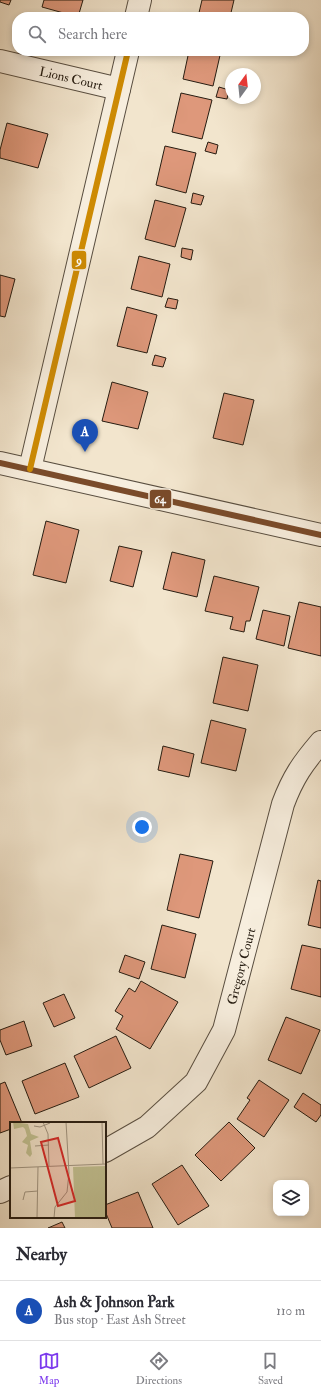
<!DOCTYPE html>
<html lang="en">
<head>
<meta charset="utf-8">
<style>
  body { margin:0; font-family:"IM FELL Double Pica",serif; background:#f2f2f3; color:#2b2b33 }
  .controls { position:absolute; right:12px; bottom:12px; display:grid; overflow:hidden; border-radius:8px; box-shadow:0 2px 6px #0003 }
  .controls button { width:36px; height:36px; display:grid; place-items:center; padding:0; border:0; border-bottom:1px solid #e1e1e2; background:#fff; color:#2b2b33; font:20px sans-serif }
  .compass { position:absolute; left:225px; top:68px; width:36px; height:36px; border-radius:50%; background:#fff; box-shadow:0 2px 6px #0003; rotate:15deg }
  .you { position:absolute; left:142px; top:827px; width:14px; height:14px; margin:-10px; border:3px solid #fff; border-radius:50%; background:#1a73e8; box-shadow:0 0 0 6px #1a73e833 }
  .badge { display:grid; place-items:center; width:26px; height:26px; border-radius:50%; background:#7c3aed; color:#fff; font-size:13px; font-weight:700 }
  .pin { position:absolute; translate:-50% -33px; filter:drop-shadow(0 1px 2px #0008) }
  .pin::after { content:''; position:absolute; top:21px; width:14px; height:12px; background:inherit; clip-path:polygon(0 0,100% 0,50% 100%) }
  .list { margin:0; padding:0; list-style:none }
  h2 { display:flex; justify-content:space-between; align-items:center; height:52px; margin:0; padding:0 16px; font-size:17px }
  h2 small { font-size:13px; font-weight:400; color:#7c7c81 }
  .list li { display:grid; grid-template-columns:26px 1fr auto; gap:12px; align-items:center; box-sizing:border-box; height:60px; padding:0 16px; border-top:1px solid #e1e1e2 }
  .list b { display:block; font-size:15px; white-space:nowrap }
  .list p { margin:0; font-size:13px; white-space:nowrap; color:#7c7c81 }
  .list em { font-size:13px; font-style:normal; color:#7c7c81 }
  .icon { flex:none; width:22px; height:22px; fill:none; stroke:currentColor; stroke-width:2; stroke-linecap:round; stroke-linejoin:round }
  .map { position:relative; flex:none; width:321px; height:1228px; overflow:hidden }
  .search { position:absolute; background:#fff; box-shadow:0 2px 6px #0003; left:12px; right:12px; top:12px; height:44px; display:flex; align-items:center; gap:10px; box-sizing:border-box; padding:0 14px; border-radius:16px; color:#7c7c81; font-size:15px }
  .sheet { height:112px; background:#fff }
  nav { display:flex; justify-content:space-around; align-items:center; box-sizing:border-box; height:56px; border-top:1px solid #e1e1e2; background:#fff; font-size:11px; color:#7c7c81 }
  nav a { display:grid; justify-items:center; gap:2px }
  nav .on { color:#7c3aed }
  .map>svg:first-child { display:block }
</style>
</head>
<body>
<div class="map">
<svg width="321" height="1228" viewBox="0 0 321 1228">
  <rect width="100%" height="100%" fill="#f2e5cd"/>
  <filter id="stains"><feTurbulence type="fractalNoise" baseFrequency=".005" numOctaves="4"/><feColorMatrix values="0 0 0 0 .2 0 0 0 0 .09 0 0 0 0 .02 0 0 0 .5 -.17"/></filter>
  <radialGradient id="worn" r=".72"><stop offset=".6" stop-color="#630" stop-opacity="0"/><stop offset="1" stop-color="#630" stop-opacity=".3"/></radialGradient>
  <!-- building -->
  <path fill="#de987b" stroke="#261c11" d="M 0,0 L 11,0 L 9,5 L 0,2 Z
    M 44,0 L 83,0 L 78,17 L 42,7 Z
    M 202,0 L 234,0 L 230,17 L 198,17 Z
    M 189,51 L 221,51 L 213,86 L 183,79 Z
    M 219,87 L 229,90 L 227,99 L 216,97 Z
    M 181,93 L 212,100 L 202,139 L 172,132 Z
    M 7,123 L 48,134 L 38,168 L 0,158 L 0,150 Z
    M 208,142 L 218,145 L 216,154 L 205,151 Z
    M 165,146 L 196,153 L 186,193 L 156,185 Z
    M 193,193 L 204,196 L 201,205 L 191,203 Z
    M 155,200 L 186,208 L 175,247 L 145,239 Z
    M 182,248 L 193,250 L 191,260 L 181,257 Z
    M 139,256 L 170,264 L 162,297 L 131,289 Z
    M 0,275 L 15,279 L 5,317 L 0,316 Z
    M 168,298 L 178,300 L 176,309 L 165,307 Z
    M 127,307 L 157,315 L 147,353 L 117,346 Z
    M 155,355 L 166,358 L 163,367 L 152,365 Z
    M 112,382 L 148,392 L 138,429 L 102,421 Z
    M 224,393 L 254,400 L 243,445 L 213,438 Z
    M 46,521 L 79,530 L 66,583 L 33,575 Z
    M 119,546 L 142,551 L 133,587 L 110,581 Z
    M 172,552 L 205,560 L 197,597 L 163,589 Z
    M 214,576 L 259,587 L 250,621 L 246,621 L 244,632 L 230,629 L 233,617 L 205,611 Z
    M 299,602 L 321,607 L 321,656 L 288,648 Z
    M 263,610 L 290,616 L 284,646 L 256,639 Z
    M 223,657 L 258,665 L 248,711 L 213,703 Z
    M 211,720 L 246,729 L 236,771 L 201,763 Z
    M 163,746 L 194,754 L 189,777 L 158,770 Z
    M 180,854 L 213,861 L 199,918 L 167,910 Z
    M 318,880 L 321,881 L 321,928 L 308,925 Z
    M 162,925 L 196,934 L 185,978 L 151,969 Z
    M 302,945 L 321,949 L 321,997 L 291,989 Z
    M 125,955 L 145,962 L 139,979 L 119,972 Z
    M 141,981 L 178,1002 L 150,1049 L 116,1029 L 123,1016 L 115,1011 L 129,988 L 135,992 Z
    M 64,994 L 75,1018 L 54,1027 L 43,1003 Z
    M 286,1017 L 320,1030 L 301,1074 L 268,1060 Z
    M 24,1021 L 32,1046 L 6,1055 L 0,1040 L 0,1030 Z
    M 116,1036 L 131,1068 L 89,1088 L 74,1056 Z
    M 65,1063 L 79,1097 L 35,1114 L 22,1081 Z
    M 259,1080 L 289,1100 L 264,1137 L 237,1119 L 250,1100 L 247,1098 Z
    M 5,1082 L 22,1123 L 11,1123 L 11,1129 L 0,1133 L 0,1084 Z
    M 303,1093 L 321,1105 L 321,1115 L 316,1122 L 294,1107 Z
    M 229,1122 L 255,1148 L 221,1181 L 195,1155 Z
    M 182,1165 L 209,1206 L 178,1225 L 152,1184 Z
    M 138,1192 L 153,1228 L 112,1228 L 105,1211 L 105,1205 Z
    M 62,1222 L 65,1228 L 48,1228 Z"/>
  <g fill="none" stroke-linecap="round" stroke-linejoin="round">
    <!-- minor casing -->
    <g stroke="#594e40" stroke-width="24">
      <g id="minor">
        <path d="M 136,17 L 140,0"/>
        <path id="s1" d="M 0,61 L 119,89"/>
        <path d="M 0,463 L 321,535"/>
        <path d="M 30,469 L 128,51"/>
        <path id="s2" d="M 105,1151 L 147,1127 L 196,1082 L 224,1030 L 283,804 C 293,777 303,763 321,742"/>
        <path d="M 0,1192 L 11,1187"/>
      </g>
    </g>
    <!-- minor -->
    <use href="#minor" stroke="#f7eede" stroke-width="22"/>
    <!-- bus-1 casing -->
    <g stroke="#f7eede" stroke-width="9">
      <path id="bus-1" d="M 0,463 L 321,535"/>
    </g>
    <!-- bus-2 casing -->
    <g stroke="#f7eede" stroke-width="9">
      <path id="bus-2" d="M 30,469 L 128,51"/>
    </g>
    <!-- bus-1 -->
    <use href="#bus-1" stroke="#7a4b2a" stroke-width="6"/>
    <!-- bus-2 -->
    <use href="#bus-2" stroke="#cd8a03" stroke-width="6"/>
  </g>
  <g text-anchor="middle" stroke-width="3.5" stroke-linejoin="round" paint-order="stroke">
    <!-- street labels -->
    <g font-size="13" fill="#261c11" stroke="#f7eede">
      <text dy="5" stroke="none"><textPath href="#s1" startOffset="73">Lions Court</textPath></text>
      <text dy="5" stroke="none"><textPath href="#s2" startOffset="240">Gregory Court</textPath></text>
    </g>
  </g>
  <!-- overview -->
  <g transform="translate(10 1122)">
    <rect width="96" height="96" fill="#f2e5cd"/>
    <path d="M 3,0 L 18,2 L 21,12 L 29,15 L 20,19 L 22,32 L 20,35 L 16,31 L 18,23 L 12,20 L 17,14 L 15,7 L 13,5 L 4,7 ZM 96,44 L 96,95 L 65,96 L 63,45 Z" fill="#c2c293"/>
    <path fill="none" stroke="#a09582" stroke-width="1" d="M 33,0 L 38,12 L 39,44M 92,0 L 93,42M 24,4 L 30,5 L 40,1M 25,24 L 39,23M 0,46 L 96,42M 13,78 L 15,70 L 28,69M 27,96 L 28,45M 44,96 L 45,85 L 57,70 L 59,51 L 56,0"/>
    <path fill="#d62828" fill-opacity="0.15" stroke="#d62828" stroke-width="2" d="M 48,16 L 65,79 L 48,84 L 31,20 Z"/>
    <rect width="96" height="96" fill="none" stroke="#261c11" stroke-width="2"/>
  </g>
  <g stroke="#f7eede" stroke-width="1.5">
    <rect x="71" y="250" width="16" height="20" rx="4" fill="#cd8a03"/>
    <rect x="149" y="489" width="23" height="20" rx="4" fill="#7a4b2a"/>
  </g>
  <g font-size="11" text-anchor="middle" font-weight="bold" fill="#fff">
    <text x="79" y="264">9</text>
    <text x="160" y="503">64</text>
  </g>
  <rect width="100%" height="100%" filter="url(#stains)"/>
  <rect width="100%" height="100%" fill="url(#worn)"/>
</svg>
<div class="controls">
<button><svg class="icon" aria-label="layers" viewBox="0 0 24 24"><path d="M12 4l9 5-9 5-9-5zM3 14l9 5 9-5"/></svg></button>
</div>
<svg class="compass" viewBox="-18 -18 36 36"><path d="M0-13l5 13h-10z" fill="#e53935"/><path d="M0 13l5-13h-10z" fill="#7c7c81"/></svg>
<div class="you"></div>
<div class="pin badge" style="left:85px;top:452px;background:#1a4fb4">A</div>
<div class="search"><svg class="icon" aria-label="search" viewBox="0 0 24 24"><circle cx="10" cy="10" r="6"/><path d="M15 15l6 6"/></svg>Search here</div>
</div>
<section class="sheet">
<h2>Nearby<small></small></h2>
<ul class="list">
<li><span class="badge" style="background:#1a4fb4">A</span><div><b>Ash &amp; Johnson Park</b><p>Bus stop · East Ash Street</p></div><em>110 m</em></li>
</ul>
</section>
<nav>
<a class="on"><svg class="icon" aria-label="map" viewBox="0 0 24 24"><path d="M3 6l6-2 6 2 6-2v14l-6 2-6-2-6 2zM9 4v14M15 6v14"/></svg>Map</a>
<a><svg class="icon" aria-label="directions" viewBox="0 0 24 24"><path d="M12 3l9 9-9 9-9-9zM9 14v-3h6M13 9l2 2-2 2"/></svg>Directions</a>
<a><svg class="icon" aria-label="saved" viewBox="0 0 24 24"><path d="M7 4h10v16l-5-4-5 4z"/></svg>Saved</a>
</nav>
</body>
</html>
